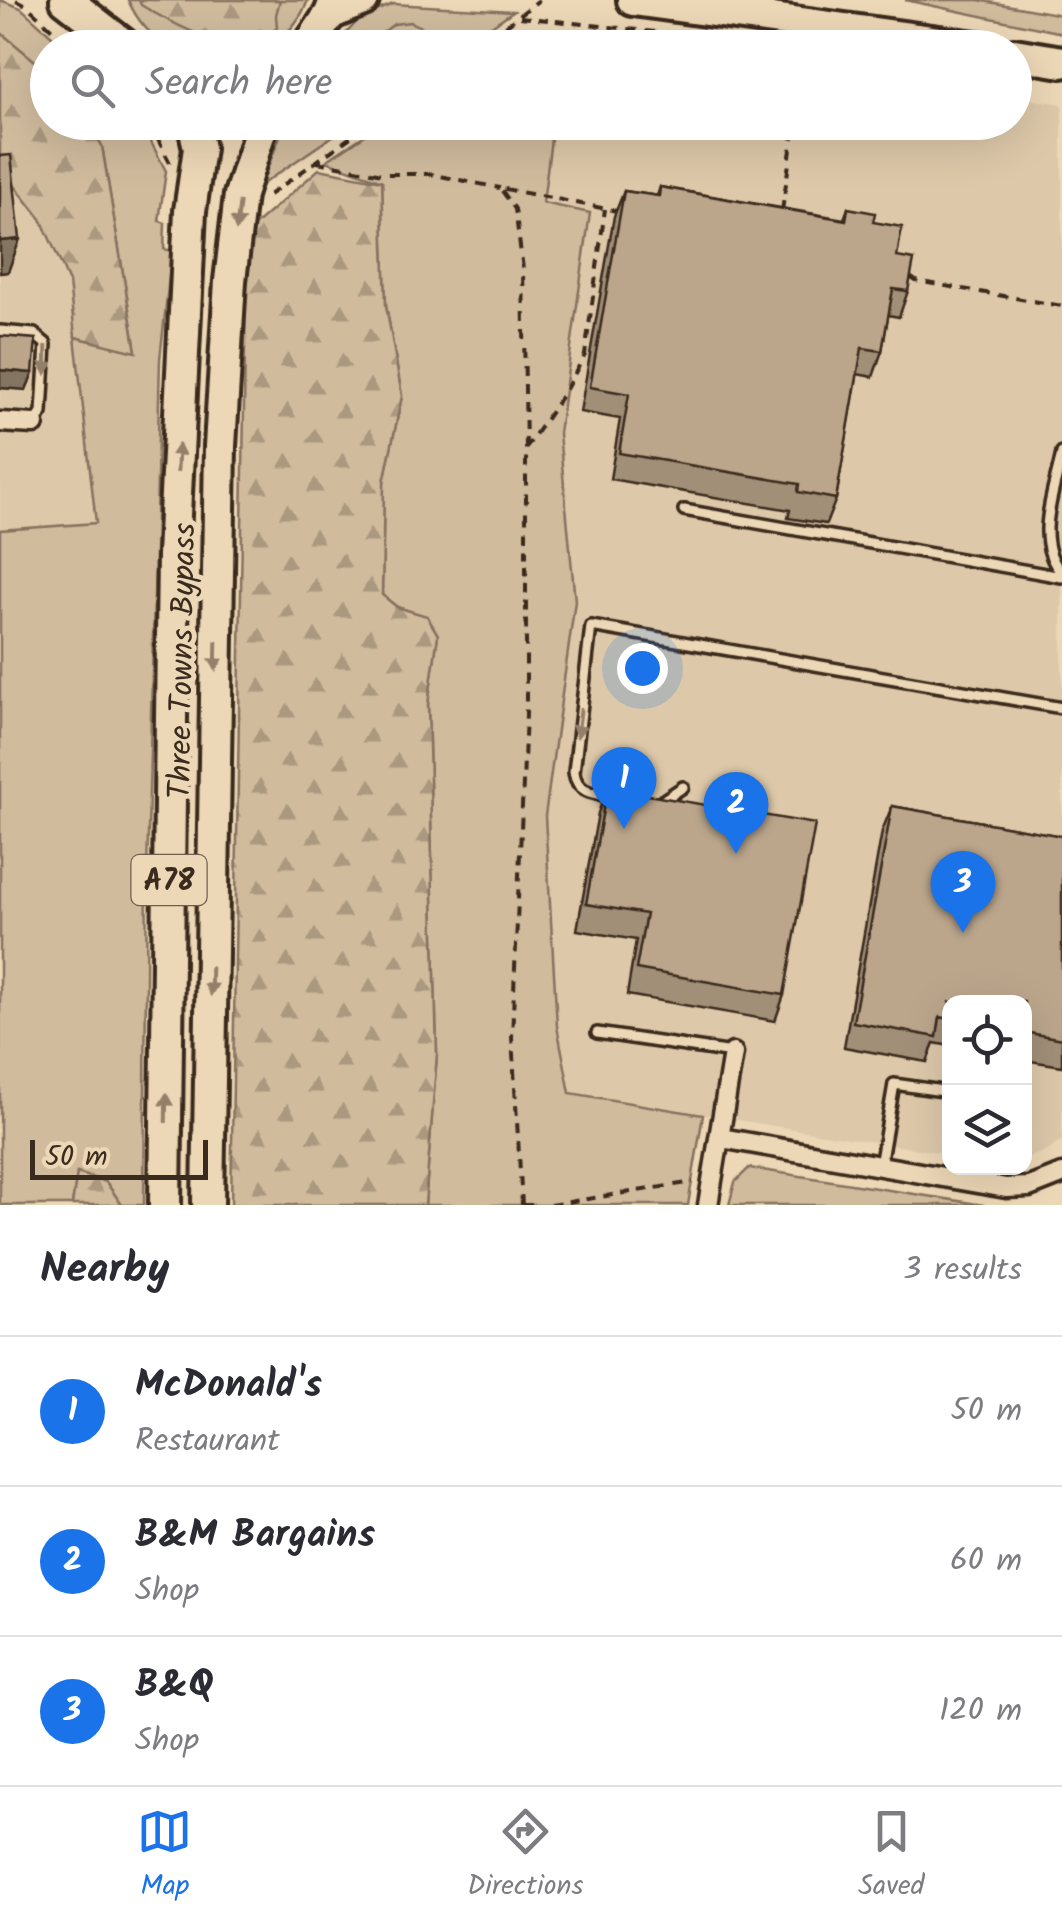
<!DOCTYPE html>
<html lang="en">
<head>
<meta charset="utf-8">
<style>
  body { margin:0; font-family:Kalam,sans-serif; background:#f2f2f3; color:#2b2b33 }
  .controls { position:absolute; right:30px; bottom:30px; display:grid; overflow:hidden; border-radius:20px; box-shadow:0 10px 40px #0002 }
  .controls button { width:90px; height:90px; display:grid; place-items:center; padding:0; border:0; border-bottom:2px solid #e1e1e2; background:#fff; color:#2b2b33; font:50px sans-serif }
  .scale { position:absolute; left:30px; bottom:25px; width:178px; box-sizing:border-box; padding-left:10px; border:5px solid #3b2a1e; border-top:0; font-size:28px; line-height:35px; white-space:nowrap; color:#3b2a1e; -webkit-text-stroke:8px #ecd7b6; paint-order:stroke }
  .you { position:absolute; left:642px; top:668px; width:35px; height:35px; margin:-25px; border:8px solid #fff; border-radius:50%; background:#1a73e8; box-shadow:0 0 0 15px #1a73e833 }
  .badge { display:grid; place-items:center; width:65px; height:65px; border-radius:50%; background:#1a73e8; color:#fff; font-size:32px; font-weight:700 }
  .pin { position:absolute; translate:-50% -82px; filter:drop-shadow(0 2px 5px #0008) }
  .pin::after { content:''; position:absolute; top:52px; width:35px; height:30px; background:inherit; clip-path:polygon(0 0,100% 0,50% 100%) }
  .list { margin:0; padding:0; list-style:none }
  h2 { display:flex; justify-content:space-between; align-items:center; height:130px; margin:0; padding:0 40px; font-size:42px }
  h2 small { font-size:32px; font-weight:400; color:#7c7c81 }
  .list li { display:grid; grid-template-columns:65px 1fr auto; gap:30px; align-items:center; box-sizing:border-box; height:150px; padding:0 40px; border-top:2px solid #e1e1e2 }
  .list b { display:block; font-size:38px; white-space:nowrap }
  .list p { margin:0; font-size:32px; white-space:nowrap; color:#7c7c81 }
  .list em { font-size:32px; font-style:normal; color:#7c7c81 }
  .icon { flex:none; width:55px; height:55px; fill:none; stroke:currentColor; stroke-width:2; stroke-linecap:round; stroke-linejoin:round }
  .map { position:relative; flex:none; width:1062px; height:1205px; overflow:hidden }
  .search { position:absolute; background:#fff; box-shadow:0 10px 40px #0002; left:30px; right:30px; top:30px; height:110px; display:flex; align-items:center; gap:25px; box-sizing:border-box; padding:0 35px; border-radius:55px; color:#7c7c81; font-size:38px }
  .sheet { height:580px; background:#fff }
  nav { display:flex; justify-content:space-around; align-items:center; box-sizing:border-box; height:140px; border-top:2px solid #e1e1e2; background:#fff; font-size:28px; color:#7c7c81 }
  nav a { display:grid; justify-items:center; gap:5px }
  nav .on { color:#1a73e8 }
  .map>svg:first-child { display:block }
</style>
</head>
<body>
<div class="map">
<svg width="1062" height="1205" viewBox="0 0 1062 1205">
  <defs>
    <pattern id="forest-firs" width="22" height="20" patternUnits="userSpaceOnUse" patternTransform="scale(2.5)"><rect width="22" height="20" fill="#d0bb9d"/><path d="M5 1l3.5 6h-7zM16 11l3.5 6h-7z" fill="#aa987f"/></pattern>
  </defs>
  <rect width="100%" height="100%" fill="#ecd7b6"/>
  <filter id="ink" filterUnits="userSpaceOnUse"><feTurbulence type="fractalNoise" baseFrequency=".01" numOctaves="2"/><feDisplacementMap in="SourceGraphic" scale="20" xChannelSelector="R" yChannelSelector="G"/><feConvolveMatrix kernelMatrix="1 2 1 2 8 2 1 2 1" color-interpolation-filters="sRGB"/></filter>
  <g filter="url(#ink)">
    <!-- built -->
    <path fill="#ddc8a9" d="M 565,32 L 670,47 L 563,47 Z
      M 1015,97 L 1062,104 L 1062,1140 L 1049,1150 L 1025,1159 L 1024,1002 L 950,1002 L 949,1154 L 570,1093 L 557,1026 L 545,816 L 575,601 L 559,433 L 590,214 L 543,204 L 553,123 L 1014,122 Z
      M 0,167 L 41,219 L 69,282 L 96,523 L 0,530 Z"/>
    <!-- grass -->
    <path fill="#d0bb9d" stroke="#86725e" stroke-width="2.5" d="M 0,0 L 21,8 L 64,47 L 48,48 L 47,71 L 0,32 Z
      M 128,0 L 308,0 C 302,17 284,41 266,47 C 249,53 192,47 170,47 C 150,36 137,21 128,0 Z
      M 905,0 L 978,0 L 1062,15 L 1062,33 Z
      M 393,4 L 513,11 L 461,47 L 333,48 L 361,17 Z
      M 516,32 L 565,32 L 563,47 L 493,47 Z
      M 89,123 L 141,123 L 166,171 L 159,221 L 165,223 L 164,249 L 172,251 L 160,359 L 147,872 L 144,1205 L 122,1205 L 106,1182 L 77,1173 L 72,1205 L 0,1205 L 0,530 L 96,523 L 75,337 L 136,351 L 102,146 Z
      M 285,123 L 352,123 L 261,185 Z
      M 383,123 L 553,123 L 543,203 L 590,213 L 559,433 L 575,601 L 545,816 L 557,1026 L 570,1093 L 703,1115 L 688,1205 L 425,1205 L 437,1054 L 428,704 L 438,635 L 427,617 L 397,607 L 382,595 L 384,482 L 402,396 L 386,305 L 382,181 L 326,161 Z
      M 749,1168 L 984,1205 L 729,1205 L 735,1182 Z"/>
    <!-- forest -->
    <path fill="url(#forest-firs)" stroke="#86725e" stroke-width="2.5" d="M 139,0 L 280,0 L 276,15 L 277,28 C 269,34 259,44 251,47 C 230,54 160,17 141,5 Z
      M 410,22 L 424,28 L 423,47 L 364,47 L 394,24 Z
      M 0,32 L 47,71 L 48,122 L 89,123 L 102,146 L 136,352 L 75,337 L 69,282 L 41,219 L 0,167 Z
      M 319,169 L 382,181 L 386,305 L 402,396 L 384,482 L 382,595 L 397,607 L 427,616 L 438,635 L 428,704 L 437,1054 L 425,1205 L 231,1205 L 246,284 L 254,226 Z
      M 77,1173 L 106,1182 L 122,1205 L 72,1205 Z"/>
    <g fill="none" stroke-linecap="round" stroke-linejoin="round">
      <!-- service casing -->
      <g stroke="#3b2a1e" stroke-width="16">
        <path id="service" d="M 0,331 L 34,334 L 46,344 L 42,413 L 35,423
          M 1062,453 C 1055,490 1032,541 1062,573
          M 684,510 L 1062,577
          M 614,797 C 595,794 577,794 574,772 L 591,626 L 1062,708
          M 659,803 L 683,787
          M 597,1033 L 733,1053
          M 880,1166 L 894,1084 L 950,1092"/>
      </g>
      <!-- minor casing -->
      <g stroke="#3b2a1e" stroke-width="25">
        <path id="minor" d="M 0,422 L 34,424
          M 721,1138 L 1006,1188 L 1029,1187 L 1062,1174
          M 708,1205 L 733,1053"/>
      </g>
      <!-- primary casing -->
      <g stroke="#3b2a1e" stroke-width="38">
        <path id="primary" d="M 633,0 L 983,48
          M 330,14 L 363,0
          M 1014,54 L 1062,62"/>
      </g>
      <!-- trunk casing -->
      <g stroke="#3b2a1e" stroke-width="38">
        <path id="trunk" d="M 66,0 L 123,44
          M 307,48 L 330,14 L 335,0
          M 165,1205 L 173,555 L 190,211 L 199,148 L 193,122
          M 208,1205 L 220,446 L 230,281 L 240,195 L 263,122"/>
      </g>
      <!-- path -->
      <path stroke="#3b2a1e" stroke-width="4" stroke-dasharray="10 8" stroke-linecap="butt" d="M 16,0 L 26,5 L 73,48
        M 520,17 L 655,32
        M 477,48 L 539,0
        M 149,122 L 170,163
        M 317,162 L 383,174 L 430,174 L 500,188
        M 269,195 L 372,122
        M 782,211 L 795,122
        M 910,277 L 916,281 L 1062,306
        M 526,448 L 523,269 L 515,209 L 500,188 L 617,211
        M 522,1205 L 512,1037 L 526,714 L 526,448 L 565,391 L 585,355 L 605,209
        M 522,1205 L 539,1205
        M 550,1205 L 693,1182"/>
      <!-- service -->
      <use href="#service" stroke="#ecd7b6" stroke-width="9"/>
      <!-- minor -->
      <use href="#minor" stroke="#ecd7b6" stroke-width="18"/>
      <!-- primary -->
      <use href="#primary" stroke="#ecd7b6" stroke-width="30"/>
      <!-- trunk -->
      <use href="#trunk" stroke="#ecd7b6" stroke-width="30"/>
    </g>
    <!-- wall -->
    <path fill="#a18f78" stroke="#3b2a1e" stroke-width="2.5" d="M 660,187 L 844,219 L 848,208 L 873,222 L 897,257 L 908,291 L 899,317 L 888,315 L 882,351 L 873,377 L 857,374 L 836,499 L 826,524 L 788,518 L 790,510 L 610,479 L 620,419 L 580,412 L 614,216 L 624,191 L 657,196 Z
      M 607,788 L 784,995 L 775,1021 L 627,995 L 636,940 L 577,930 L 598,813 Z
      M 892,806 L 1062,836 L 1062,1066 L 1024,1060 L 1024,1002 L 950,1002 L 950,1046 L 934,1043 L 927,1062 L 844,1047 L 882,831 Z"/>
    <!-- shaded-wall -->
    <path fill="#837462" stroke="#3b2a1e" stroke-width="2.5" d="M 20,239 L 8,272 L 0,273 L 0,241 Z
      M 0,370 L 33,373 L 26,390 L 0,388 Z"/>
    <!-- building -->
    <path fill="#bba68c" stroke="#3b2a1e" stroke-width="2.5" d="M 11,155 L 20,239 L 0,241 L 0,156 Z
      M 660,187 L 846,220 L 848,208 L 875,213 L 873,222 L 902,227 L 897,257 L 914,260 L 908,291 L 893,289 L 882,351 L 862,348 L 836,499 L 798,492 L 799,484 L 619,453 L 629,394 L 590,387 L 624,191 L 659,196 Z
      M 0,336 L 36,339 L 33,373 L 0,370 Z
      M 607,788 L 815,824 L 784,995 L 636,969 L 646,914 L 586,904 Z
      M 892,806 L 1062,836 L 1062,1039 L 1024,1032 L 1024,1002 L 950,1002 L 950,1019 L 940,1017 L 937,1037 L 853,1022 Z"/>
    <!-- one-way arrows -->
    <defs><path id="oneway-solid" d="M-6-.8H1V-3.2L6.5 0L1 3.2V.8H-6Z" transform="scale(2.5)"/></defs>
    <g fill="#94806a">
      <use href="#oneway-solid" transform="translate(238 216) rotate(97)"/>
      <use href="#oneway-solid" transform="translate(46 360) rotate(91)"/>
      <use href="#oneway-solid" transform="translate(178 458) rotate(-87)"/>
      <use href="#oneway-solid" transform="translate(216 656) rotate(91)"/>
      <use href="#oneway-solid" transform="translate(579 723) rotate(97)"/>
      <use href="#oneway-solid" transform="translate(211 981) rotate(91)"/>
      <use href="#oneway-solid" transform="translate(166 1108) rotate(-89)"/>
    </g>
  </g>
  <g text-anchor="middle" stroke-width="10" stroke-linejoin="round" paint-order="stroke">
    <!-- shield labels -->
    <rect fill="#ecd7b6" stroke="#705e4c" stroke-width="2.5" x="131.5" y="855" width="75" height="50" rx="8"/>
    <g font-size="30" font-weight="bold" fill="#3b2a1e">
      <text x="169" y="890">A78</text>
    </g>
    <!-- street labels -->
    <g font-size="32" fill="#3b2a1e" stroke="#ecd7b6">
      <text transform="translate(181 661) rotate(-89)" y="11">Three Towns Bypass</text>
    </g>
  </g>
</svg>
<div class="controls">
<button><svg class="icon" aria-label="locate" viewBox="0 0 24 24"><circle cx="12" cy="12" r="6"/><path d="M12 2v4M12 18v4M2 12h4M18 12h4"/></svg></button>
<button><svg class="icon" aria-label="layers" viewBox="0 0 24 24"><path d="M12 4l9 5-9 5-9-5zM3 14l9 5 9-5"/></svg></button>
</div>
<div class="scale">50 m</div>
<div class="you"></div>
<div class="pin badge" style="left:624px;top:829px">1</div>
<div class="pin badge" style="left:736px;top:854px">2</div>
<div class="pin badge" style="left:963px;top:933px">3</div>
<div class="search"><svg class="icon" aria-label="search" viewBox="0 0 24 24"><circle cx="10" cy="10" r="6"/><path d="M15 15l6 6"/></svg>Search here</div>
</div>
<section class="sheet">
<h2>Nearby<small>3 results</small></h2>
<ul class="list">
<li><span class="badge">1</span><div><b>McDonald's</b><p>Restaurant</p></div><em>50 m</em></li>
<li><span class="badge">2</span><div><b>B&amp;M Bargains</b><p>Shop</p></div><em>60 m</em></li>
<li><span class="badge">3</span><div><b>B&amp;Q</b><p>Shop</p></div><em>120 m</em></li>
</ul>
</section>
<nav>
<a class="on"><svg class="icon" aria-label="map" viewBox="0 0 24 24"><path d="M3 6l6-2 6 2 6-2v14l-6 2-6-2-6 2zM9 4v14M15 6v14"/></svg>Map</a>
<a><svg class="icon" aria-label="directions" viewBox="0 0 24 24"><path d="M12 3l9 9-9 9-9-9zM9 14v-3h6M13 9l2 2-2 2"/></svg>Directions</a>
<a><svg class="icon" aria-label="saved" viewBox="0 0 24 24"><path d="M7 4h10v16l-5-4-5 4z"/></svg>Saved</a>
</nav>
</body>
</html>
